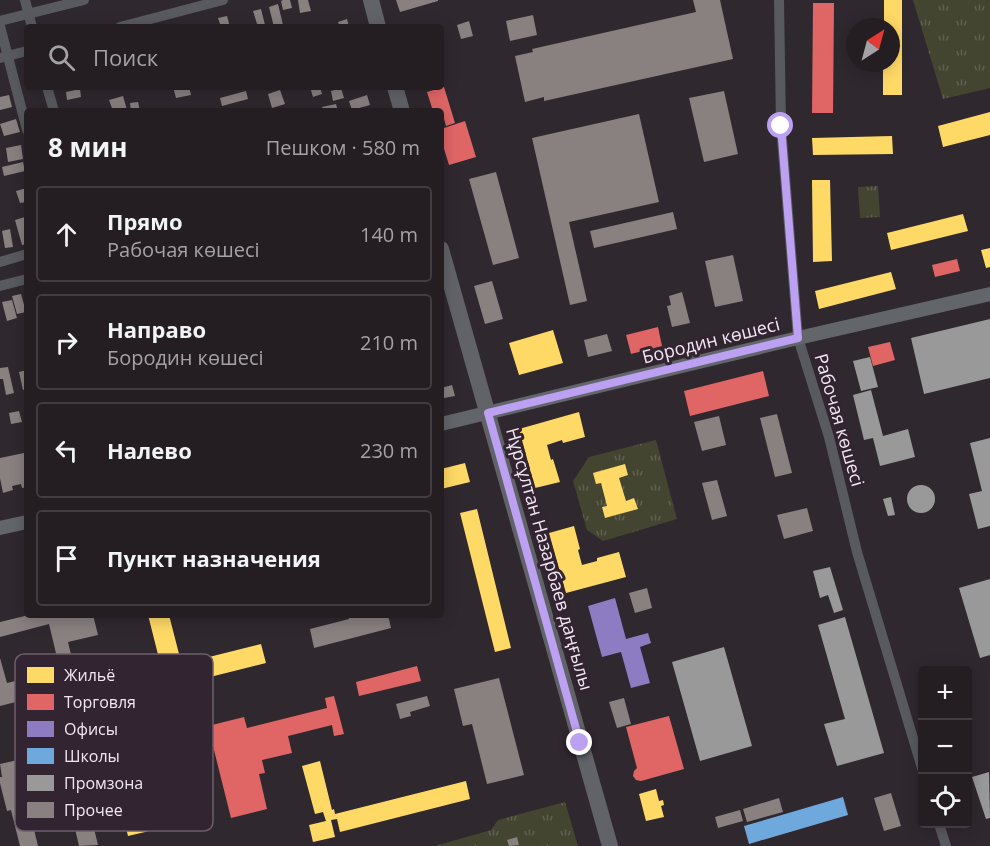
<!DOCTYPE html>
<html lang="ru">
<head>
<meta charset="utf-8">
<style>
  body { margin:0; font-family:"Open Sans",sans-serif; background:#2c272b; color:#f1f3f6 }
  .controls { position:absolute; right:18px; bottom:18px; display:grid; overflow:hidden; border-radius:6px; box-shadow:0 3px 15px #0003 }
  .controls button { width:54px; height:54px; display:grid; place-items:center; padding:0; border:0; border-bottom:2px solid #413c41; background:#241e23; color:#f1f3f6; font:30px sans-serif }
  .compass { position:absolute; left:846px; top:18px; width:54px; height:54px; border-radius:50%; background:#241e23; box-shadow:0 3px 15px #0003; rotate:36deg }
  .stop { position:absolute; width:18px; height:18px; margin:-14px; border:4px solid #bca0f2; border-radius:50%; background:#fff }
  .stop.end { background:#bca0f2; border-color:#fff; box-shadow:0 2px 6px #0008 }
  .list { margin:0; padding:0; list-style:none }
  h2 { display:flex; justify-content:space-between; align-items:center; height:78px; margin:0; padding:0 24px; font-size:26px }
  h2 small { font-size:20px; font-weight:400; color:#a3a2a6 }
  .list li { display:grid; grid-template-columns:39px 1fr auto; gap:18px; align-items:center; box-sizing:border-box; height:96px; margin:0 12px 12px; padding:0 12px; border:2px solid #413c41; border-radius:6px }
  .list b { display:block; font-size:22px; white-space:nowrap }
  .list p { margin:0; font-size:20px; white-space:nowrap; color:#a3a2a6 }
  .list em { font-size:20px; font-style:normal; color:#a3a2a6 }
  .icon { flex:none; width:33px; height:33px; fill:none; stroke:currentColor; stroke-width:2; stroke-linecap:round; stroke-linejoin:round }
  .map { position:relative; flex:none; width:990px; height:846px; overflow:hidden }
  .search { position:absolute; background:#241e23; box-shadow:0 3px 15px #0003; left:24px; top:24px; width:420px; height:66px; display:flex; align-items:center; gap:15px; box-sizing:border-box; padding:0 21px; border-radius:6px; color:#a3a2a6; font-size:22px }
  .panel { position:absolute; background:#241e23; box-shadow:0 3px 15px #0003; left:24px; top:108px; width:420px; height:510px; border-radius:6px }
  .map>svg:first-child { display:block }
</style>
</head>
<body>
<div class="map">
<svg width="990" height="846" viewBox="0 0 990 846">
  <defs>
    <pattern id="grass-tufts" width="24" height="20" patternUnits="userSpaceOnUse" patternTransform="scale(1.5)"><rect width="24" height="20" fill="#434531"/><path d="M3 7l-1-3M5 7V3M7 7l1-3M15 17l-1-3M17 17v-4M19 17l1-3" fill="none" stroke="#5f604f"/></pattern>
  </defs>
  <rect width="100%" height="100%" fill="#30282f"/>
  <!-- grass -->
  <path fill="url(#grass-tufts)" d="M 913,0 L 990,0 L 990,88 L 943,99 Z
    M 878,186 L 880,217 L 860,218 L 858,187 Z
    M 656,440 L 677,519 L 603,541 L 587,530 L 573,481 L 589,457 Z
    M 565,802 L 578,846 L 435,846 L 491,830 L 498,820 Z"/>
  <!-- homes -->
  <path fill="#ffd966" d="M 884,0 L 902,0 L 902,95 L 883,95 L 883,63 L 891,63 L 891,27 L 884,27 Z
    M 990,112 L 990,135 L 943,147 L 938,126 Z
    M 892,136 L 893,154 L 813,155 L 812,138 Z
    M 812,180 L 830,180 L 832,261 L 813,262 Z
    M 963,214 L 968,231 L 891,250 L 887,233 Z
    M 990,248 L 990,267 L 986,268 L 981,250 Z
    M 891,272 L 896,289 L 819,309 L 815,291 Z
    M 553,330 L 563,363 L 519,375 L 509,343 Z
    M 579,412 L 585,437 L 563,443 L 562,440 L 547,445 L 551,460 L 553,459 L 560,482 L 535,488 L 519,429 Z
    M 465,463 L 470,482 L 441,489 L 441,469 Z
    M 625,464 L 628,475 L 619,478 L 626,501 L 634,498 L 638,509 L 605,518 L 602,507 L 607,506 L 601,483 L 596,484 L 593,473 Z
    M 477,509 L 511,648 L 495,652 L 460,513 Z
    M 574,526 L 580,549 L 578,550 L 582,565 L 597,561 L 597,558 L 619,552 L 626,577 L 566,593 L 549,533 Z
    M 148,615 L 169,615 L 187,685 L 167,690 Z
    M 261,644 L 266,663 L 210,677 L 205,658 Z
    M 170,739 L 177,769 L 142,777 L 148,802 L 186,793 L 192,821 L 128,836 L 108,754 Z
    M 320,761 L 332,810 L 334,809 L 335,814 L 466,781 L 470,799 L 340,832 L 337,819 L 331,820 L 335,837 L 313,842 L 309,825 L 326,821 L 323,812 L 315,814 L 302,766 Z
    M 656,789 L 659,801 L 663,800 L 664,805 L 661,806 L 664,817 L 646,821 L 639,794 Z"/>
  <!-- shops -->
  <path fill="#e06666" d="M 813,3 L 834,3 L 833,113 L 812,113 Z
    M 444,87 L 455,123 L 446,126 L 443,115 L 441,116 L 441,111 L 433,111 L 427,92 Z
    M 465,121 L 476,157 L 449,165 L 441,139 L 441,129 Z
    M 957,259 L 960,271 L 935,277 L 932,265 Z
    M 658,327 L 662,346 L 631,354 L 626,335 Z
    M 890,342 L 895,360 L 873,366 L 868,347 Z
    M 763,371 L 769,396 L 690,416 L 684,391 Z
    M 417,666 L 421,681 L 359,696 L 356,682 Z
    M 334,696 L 344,734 L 334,736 L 332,725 L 288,736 L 292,753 L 262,760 L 265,773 L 259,774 L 267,809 L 231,818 L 208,726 L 244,717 L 247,728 L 327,708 L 325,698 Z
    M 669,716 L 684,769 L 641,781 L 636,780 L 633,776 L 634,771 L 637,768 L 626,727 Z"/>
  <!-- offices -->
  <path fill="#8e7cc3" d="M 615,598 L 626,639 L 648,633 L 651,643 L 640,647 L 650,683 L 631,688 L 621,652 L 602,657 L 588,606 Z"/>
  <!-- schools -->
  <path fill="#6fa8dc" d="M 843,797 L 848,815 L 749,844 L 744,826 Z"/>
  <!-- industry -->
  <path fill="#999" d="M 990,319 L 990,378 L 924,394 L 911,338 Z
    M 870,357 L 878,387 L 861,391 L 853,361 Z
    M 871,390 L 883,436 L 908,429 L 915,457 L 880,466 L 873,438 L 864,440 L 853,395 Z
    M 990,438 L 990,526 L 978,529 L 969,494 L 982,491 L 970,443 Z
    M907 499a14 14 0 1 1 28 0a14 14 0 1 1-28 0Z
    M 891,497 L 895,515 L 888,516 L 883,499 Z
    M 830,567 L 843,610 L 834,613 L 828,595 L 820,598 L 813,571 Z
    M 990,579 L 990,655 L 980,658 L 959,588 Z
    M 845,617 L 884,753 L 837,766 L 824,724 L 845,719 L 818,625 Z
    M 724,647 L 752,746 L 700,761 L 672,662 Z
    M 989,772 L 990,818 L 986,819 L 972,777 Z"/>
  <!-- building -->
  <path fill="#898080" d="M 283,0 L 290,0 L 292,8 L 283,10 L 281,1 Z
    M 298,0 L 308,0 L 311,11 L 300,13 Z
    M 396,0 L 438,0 L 438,1 L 400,12 Z
    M 693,0 L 720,0 L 733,59 L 544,101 L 544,97 L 525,102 L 515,56 L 533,52 L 532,49 L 696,12 Z
    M 278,4 L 283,25 L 274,27 L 269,7 Z
    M 261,9 L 265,25 L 258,27 L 253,11 Z
    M 533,15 L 537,35 L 510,41 L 506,21 Z
    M 227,16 L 230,27 L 221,27 L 218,18 Z
    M 347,19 L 349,27 L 340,27 L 338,22 Z
    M 469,21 L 473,36 L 461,39 L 457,25 Z
    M 173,87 L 189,87 L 191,95 L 176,98 Z
    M 310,87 L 320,87 L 322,94 L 313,97 Z
    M 341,88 L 344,98 L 333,101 L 331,91 Z
    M 80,89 L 81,97 L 67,100 L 66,92 Z
    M 280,90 L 285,104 L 272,108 L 268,94 Z
    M 246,91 L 248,99 L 222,106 L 220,98 Z
    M 724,91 L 738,154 L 704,162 L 689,98 Z
    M 9,95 L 12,107 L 0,110 L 0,97 Z
    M 367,95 L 370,105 L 352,110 L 349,101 Z
    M 123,96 L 127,110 L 113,111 L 109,100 Z
    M 138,102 L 140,111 L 131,111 L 130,103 Z
    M 336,104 L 338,111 L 323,111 L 322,107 Z
    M 639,114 L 659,202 L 569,222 L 587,301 L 570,305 L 532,138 Z
    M 16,119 L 20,132 L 4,136 L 0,124 Z
    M 21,145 L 23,159 L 8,162 L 6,148 Z
    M 23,162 L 25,171 L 4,176 L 2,167 Z
    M 496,172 L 519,258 L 493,265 L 469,179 Z
    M 27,188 L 27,202 L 20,203 L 16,191 Z
    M 673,212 L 677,229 L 594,248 L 590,231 Z
    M 25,217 L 27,244 L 22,245 L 15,220 Z
    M 10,229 L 13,247 L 5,248 L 2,231 Z
    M 733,255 L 743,301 L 715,307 L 705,261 Z
    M 492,281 L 503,319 L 485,324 L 474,286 Z
    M 682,292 L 690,323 L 672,327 L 667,306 L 671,305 L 669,296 Z
    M 21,294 L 26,312 L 17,314 L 12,296 Z
    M 12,300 L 17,318 L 7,321 L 2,302 Z
    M 607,334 L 612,351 L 588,357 L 584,340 Z
    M 8,367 L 14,393 L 6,395 L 3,379 L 0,379 L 0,368 Z
    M 27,370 L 27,389 L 23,390 L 19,372 Z
    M 452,385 L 455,396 L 444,398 L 441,388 Z
    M 19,411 L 22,422 L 11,424 L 9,413 Z
    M 777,414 L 792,473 L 775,477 L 760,418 Z
    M 719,416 L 726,445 L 702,451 L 694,422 Z
    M 24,453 L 27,466 L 27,487 L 22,488 L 21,484 L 12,486 L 13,490 L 3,493 L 0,478 L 0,458 Z
    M 717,480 L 727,516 L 712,520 L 702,483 Z
    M 807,508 L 813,531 L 784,539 L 777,515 Z
    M 647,588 L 652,608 L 635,613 L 629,593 Z
    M 29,615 L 93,615 L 98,635 L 68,642 L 74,667 L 86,664 L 90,683 L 0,706 L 0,658 L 7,683 L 60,670 L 49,624 L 0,637 L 0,622 Z
    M 348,615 L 388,615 L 391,628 L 314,648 L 310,629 L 349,619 Z
    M 499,678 L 524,775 L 487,784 L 472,724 L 463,726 L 454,689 Z
    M 427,696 L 430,706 L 410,712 L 411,716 L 400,719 L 396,704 Z
    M 624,698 L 631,724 L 617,728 L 609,702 Z
    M 74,746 L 77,761 L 81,760 L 88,787 L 84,788 L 98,845 L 79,846 L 69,803 L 30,813 L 38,846 L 20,846 L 11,810 L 7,811 L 0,783 L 0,777 L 2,777 L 0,764 L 31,757 L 31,753 L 41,751 L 42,754 Z
    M 891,793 L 901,826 L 884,831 L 874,798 Z
    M 779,798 L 783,812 L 747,822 L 743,809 Z
    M 740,810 L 743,821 L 718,828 L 715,817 Z
    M 517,837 L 519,845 L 509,846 L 507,840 Z"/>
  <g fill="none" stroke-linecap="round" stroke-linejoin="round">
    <!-- street -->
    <path stroke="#585a5f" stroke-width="10" d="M 25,0 L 32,27
      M 779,0 L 781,126 L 798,338 L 829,437 L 857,552 L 922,768
      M 0,21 L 84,0
      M 0,26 L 27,130
      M 120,27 L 223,0
      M 0,58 L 27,51
      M 47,87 L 54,111
      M 0,262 L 27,254
      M 0,286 L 27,279
      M 939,824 L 946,846"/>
    <!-- secondary -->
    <path stroke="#62656a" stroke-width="14" d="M 441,424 L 798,338 L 990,294
      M 0,528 L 27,522"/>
    <!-- primary -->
    <path stroke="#616369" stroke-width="16" d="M 371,0 L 378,27
      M 395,87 L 402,111
      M 441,249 L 610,846"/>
  </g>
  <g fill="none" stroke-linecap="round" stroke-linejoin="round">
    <!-- route -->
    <path stroke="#bca0f2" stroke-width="8" d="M 580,743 L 488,413 L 798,338 L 781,126"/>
  </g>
  <g text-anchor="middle" stroke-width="6" stroke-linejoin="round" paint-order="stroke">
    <!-- street labels -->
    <g font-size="18" fill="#f1e7f1" stroke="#332432">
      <text transform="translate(711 341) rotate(-14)" y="6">Бородин көшесі</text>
      <text transform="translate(839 420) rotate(74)" y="6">Рабочая көшесі</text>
      <text transform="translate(549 559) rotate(74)" y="6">Нұрсұлтан Назарбаев даңғылы</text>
    </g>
  </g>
  <!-- legend -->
  <rect x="15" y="654" width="198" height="177" rx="9" fill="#332432" stroke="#6c5e6b" stroke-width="1.5"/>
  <rect x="27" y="667" width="27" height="16" fill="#ffd966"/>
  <rect x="27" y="694" width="27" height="16" fill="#e06666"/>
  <rect x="27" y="721" width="27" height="16" fill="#8e7cc3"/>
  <rect x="27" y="748" width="27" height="16" fill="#6fa8dc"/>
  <rect x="27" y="775" width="27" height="16" fill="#999"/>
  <rect x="27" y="802" width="27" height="16" fill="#898080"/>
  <g font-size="16" fill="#f1e7f1">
    <text x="64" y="681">Жильё</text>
    <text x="64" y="708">Торговля</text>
    <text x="64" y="735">Офисы</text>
    <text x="64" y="762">Школы</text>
    <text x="64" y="789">Промзона</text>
    <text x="64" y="816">Прочее</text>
  </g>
</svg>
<div class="controls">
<button>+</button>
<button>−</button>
<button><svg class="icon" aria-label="locate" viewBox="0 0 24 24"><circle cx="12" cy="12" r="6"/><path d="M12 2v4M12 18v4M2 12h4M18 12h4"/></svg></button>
</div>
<svg class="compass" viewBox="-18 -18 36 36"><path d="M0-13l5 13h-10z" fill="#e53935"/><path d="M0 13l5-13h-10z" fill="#a3a2a6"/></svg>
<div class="stop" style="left:781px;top:126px"></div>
<div class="stop end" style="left:580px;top:743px"></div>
<div class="search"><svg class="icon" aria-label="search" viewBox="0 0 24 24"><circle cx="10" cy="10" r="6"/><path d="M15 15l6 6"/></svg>Поиск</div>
<section class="panel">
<h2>8 мин<small>Пешком · 580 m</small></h2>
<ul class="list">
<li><svg class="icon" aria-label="ahead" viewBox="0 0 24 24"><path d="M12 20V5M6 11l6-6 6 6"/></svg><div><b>Прямо</b><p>Рабочая көшесі</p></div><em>140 m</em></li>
<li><svg class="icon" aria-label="right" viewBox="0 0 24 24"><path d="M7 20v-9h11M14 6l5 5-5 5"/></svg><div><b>Направо</b><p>Бородин көшесі</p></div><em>210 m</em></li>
<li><svg class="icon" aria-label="left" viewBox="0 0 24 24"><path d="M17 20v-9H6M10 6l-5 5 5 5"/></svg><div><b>Налево</b></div><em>230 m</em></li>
<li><svg class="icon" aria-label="arrive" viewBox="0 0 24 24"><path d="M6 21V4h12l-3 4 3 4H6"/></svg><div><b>Пункт назначения</b></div></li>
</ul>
</section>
</div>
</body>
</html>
